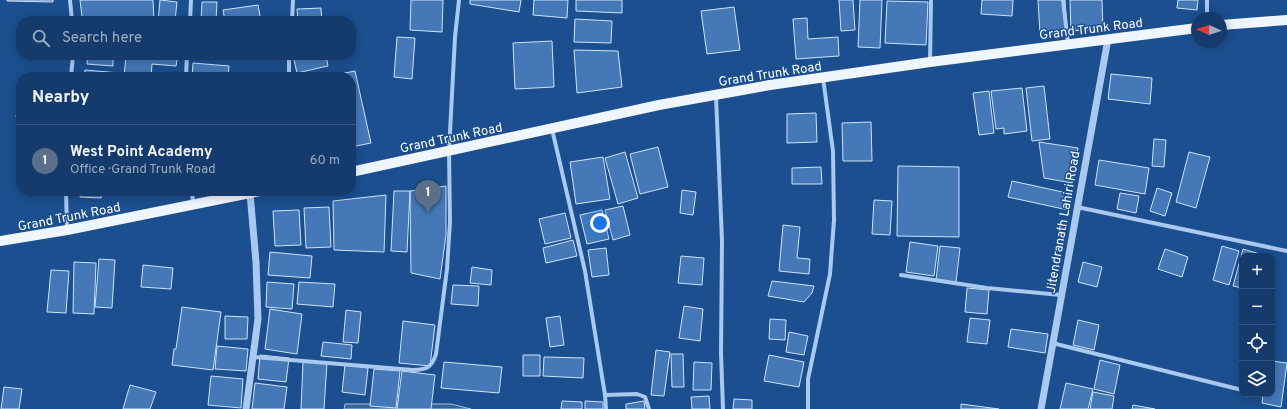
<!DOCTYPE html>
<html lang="en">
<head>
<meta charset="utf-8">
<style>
  body { margin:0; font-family:Overpass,sans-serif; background:#214673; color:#f1f3f6 }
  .controls { position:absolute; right:12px; bottom:12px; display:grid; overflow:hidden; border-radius:8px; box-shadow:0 2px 10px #0003 }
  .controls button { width:36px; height:36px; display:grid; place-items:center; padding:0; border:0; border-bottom:1px solid #33557e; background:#143b6b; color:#f1f3f6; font:20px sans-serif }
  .compass { position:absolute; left:1191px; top:12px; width:36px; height:36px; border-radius:50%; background:#143b6b; box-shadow:0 2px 10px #0003; rotate:273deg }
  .you { position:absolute; left:600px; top:223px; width:14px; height:14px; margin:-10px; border:3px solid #fff; border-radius:50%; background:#1a73e8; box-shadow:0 0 0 6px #1a73e833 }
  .badge { display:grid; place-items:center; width:26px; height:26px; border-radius:50%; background:#95b2f1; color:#fff; font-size:13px; font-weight:700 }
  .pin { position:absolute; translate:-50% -33px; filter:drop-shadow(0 1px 2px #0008) }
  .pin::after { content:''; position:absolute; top:21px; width:14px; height:12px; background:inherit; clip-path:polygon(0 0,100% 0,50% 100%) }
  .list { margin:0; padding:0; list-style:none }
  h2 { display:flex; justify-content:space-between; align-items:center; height:52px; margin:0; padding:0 16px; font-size:17px }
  h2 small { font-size:13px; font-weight:400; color:#9dadc1 }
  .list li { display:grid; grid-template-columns:26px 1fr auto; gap:12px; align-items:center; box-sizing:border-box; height:72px; padding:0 16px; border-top:1px solid #33557e }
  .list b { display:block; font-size:15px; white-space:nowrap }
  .list p { margin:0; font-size:13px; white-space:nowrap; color:#9dadc1 }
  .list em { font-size:13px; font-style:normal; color:#9dadc1 }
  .icon { flex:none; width:22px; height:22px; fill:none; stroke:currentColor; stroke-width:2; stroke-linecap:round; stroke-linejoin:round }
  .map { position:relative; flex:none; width:1287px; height:409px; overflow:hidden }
  .search { position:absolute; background:#143b6b; box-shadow:0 2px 10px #0003; left:16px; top:16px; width:340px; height:44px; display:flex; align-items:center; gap:10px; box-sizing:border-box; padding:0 14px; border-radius:16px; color:#9dadc1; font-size:15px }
  .panel { position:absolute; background:#143b6b; box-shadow:0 2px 10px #0003; left:16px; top:72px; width:340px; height:124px; border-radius:16px }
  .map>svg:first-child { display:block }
</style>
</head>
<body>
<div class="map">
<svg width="1287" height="409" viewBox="0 0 1287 409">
  <rect width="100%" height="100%" fill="#1b4f8f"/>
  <!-- water -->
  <path fill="#3c6290" stroke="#9cc4f0" d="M 345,404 L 451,404 L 471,409 L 344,409 Z"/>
  <!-- building -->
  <path fill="#4478b7" stroke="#cfe3fa" d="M 7,0 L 53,0 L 53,2 L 7,1 Z
    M 80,0 L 153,0 L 154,21 L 128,21 L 82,17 Z
    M 160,0 L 177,2 L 175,21 L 158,21 Z
    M 411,0 L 443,0 L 442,32 L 410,30 Z
    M 470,0 L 521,0 L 519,12 L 470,4 Z
    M 534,0 L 568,0 L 567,18 L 533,15 Z
    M 576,0 L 622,0 L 622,13 L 576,11 Z
    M 839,0 L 853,0 L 855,30 L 841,31 Z
    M 860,0 L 882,0 L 880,48 L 858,47 Z
    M 982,0 L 1013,0 L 1012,16 L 981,14 Z
    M 1038,0 L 1065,0 L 1067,33 L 1040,34 Z
    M 1070,0 L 1102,0 L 1103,29 L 1071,31 Z
    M 1178,0 L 1198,0 L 1197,10 L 1177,8 Z
    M 887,1 L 928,2 L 926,45 L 885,43 Z
    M 202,2 L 217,2 L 216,21 L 201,21 Z
    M 258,5 L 261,21 L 225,21 L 223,10 Z
    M 734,7 L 740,50 L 707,54 L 701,11 Z
    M 321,8 L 322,21 L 298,21 L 297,9 Z
    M 807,18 L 808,39 L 838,37 L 839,56 L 796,59 L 793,19 Z
    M 575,19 L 612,21 L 611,43 L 574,42 Z
    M 397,37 L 415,38 L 412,79 L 394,77 Z
    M 552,41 L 554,87 L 515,89 L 513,43 Z
    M 574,50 L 618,51 L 622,87 L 577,93 Z
    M 88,55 L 113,55 L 113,66 L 87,64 Z
    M 126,55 L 178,55 L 176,66 L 152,64 L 151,77 L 124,77 Z
    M 192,55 L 221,55 L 221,59 L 192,56 Z
    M 293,55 L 326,55 L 328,66 L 297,73 Z
    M 193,63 L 229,66 L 228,77 L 192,77 Z
    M 85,70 L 120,73 L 119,77 L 84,77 Z
    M 355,71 L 371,143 L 351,147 L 351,77 L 336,77 L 335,75 Z
    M 1111,74 L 1152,78 L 1150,104 L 1108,99 Z
    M 1044,86 L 1050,139 L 1032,141 L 1026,88 Z
    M 1022,88 L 1027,131 L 1004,134 L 1004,128 L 996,129 L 991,91 Z
    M 989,91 L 994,133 L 979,135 L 973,93 Z
    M 18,105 L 21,105 L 21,117 L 16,117 Z
    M 816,113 L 817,142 L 787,143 L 787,114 Z
    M 871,122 L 872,161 L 843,161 L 842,123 Z
    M 1154,139 L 1166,140 L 1164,167 L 1152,166 Z
    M 1039,142 L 1078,148 L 1072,183 L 1044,178 Z
    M 658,147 L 668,187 L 640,194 L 630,154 Z
    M 625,152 L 638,198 L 618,204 L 605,158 Z
    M 1189,152 L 1210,157 L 1196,208 L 1176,202 Z
    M 603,157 L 610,199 L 576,204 L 570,162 Z
    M 1099,160 L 1149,168 L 1145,194 L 1095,185 Z
    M 898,166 L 959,167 L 959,237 L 897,236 Z
    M 821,167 L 822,184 L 792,184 L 792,168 Z
    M 1012,181 L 1072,194 L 1068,210 L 1008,197 Z
    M 446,186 L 446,235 L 440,279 L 411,273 L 410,191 Z
    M 1157,188 L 1172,193 L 1165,216 L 1150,211 Z
    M 682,190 L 696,192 L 693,215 L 680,213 Z
    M 81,191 L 102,191 L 101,198 L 80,197 Z
    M 103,191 L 124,191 L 124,195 L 103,194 Z
    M 394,191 L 410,191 L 407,252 L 391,251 Z
    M 1120,193 L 1139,196 L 1136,213 L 1117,209 Z
    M 386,195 L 384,252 L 334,250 L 333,201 Z
    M 874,200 L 892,201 L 890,235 L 872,234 Z
    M 623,206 L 630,235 L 613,240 L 605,210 Z
    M 329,207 L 331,247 L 306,248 L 304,208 Z
    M 299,210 L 301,245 L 275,246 L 273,211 Z
    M 602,210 L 609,239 L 587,244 L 580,215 Z
    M 565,213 L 571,238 L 545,244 L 539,219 Z
    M 783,225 L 800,227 L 797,258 L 810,259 L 809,274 L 779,271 Z
    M 573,240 L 577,256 L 546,263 L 543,248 Z
    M 910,242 L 938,246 L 934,276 L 906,272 Z
    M 940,246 L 960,248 L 956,282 L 936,280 Z
    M 1222,246 L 1239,251 L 1229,285 L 1213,280 Z
    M 606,248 L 609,275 L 592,277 L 588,250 Z
    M 1165,249 L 1188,257 L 1182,277 L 1158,269 Z
    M 1243,249 L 1263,255 L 1242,256 L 1242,288 L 1233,286 Z
    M 270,252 L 312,256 L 310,278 L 268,275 Z
    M 681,256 L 704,258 L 702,285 L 678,283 Z
    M 99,259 L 115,260 L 112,308 L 95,307 Z
    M 74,262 L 96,263 L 94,314 L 73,313 Z
    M 1083,262 L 1102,267 L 1097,287 L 1078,282 Z
    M 143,265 L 173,268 L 171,289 L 141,287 Z
    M 472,267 L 492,270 L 491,285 L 470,283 Z
    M 51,270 L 69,271 L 66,313 L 47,312 Z
    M 772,281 L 814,286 L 812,293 L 804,302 L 768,296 Z
    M 267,282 L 294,284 L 292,309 L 266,307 Z
    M 299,282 L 335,284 L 333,307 L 297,304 Z
    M 453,285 L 479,286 L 478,306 L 451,304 Z
    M 967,288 L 989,290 L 987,314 L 965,312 Z
    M 684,306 L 703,309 L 700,341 L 679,338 Z
    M 182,307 L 221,312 L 213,370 L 172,365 L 174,349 L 176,349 Z
    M 270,309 L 302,314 L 297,354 L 265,349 Z
    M 346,310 L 361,312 L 358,343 L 343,342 Z
    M 225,316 L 248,317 L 247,339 L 225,339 Z
    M 560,316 L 564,345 L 550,347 L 546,318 Z
    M 970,318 L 990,320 L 987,344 L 967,342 Z
    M 770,319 L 786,320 L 785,340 L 769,339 Z
    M 1078,320 L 1099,325 L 1094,350 L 1073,345 Z
    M 403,321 L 435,325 L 430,366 L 399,363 Z
    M 1011,329 L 1048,334 L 1045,353 L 1008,347 Z
    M 789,332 L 808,336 L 804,355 L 786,352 Z
    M 323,342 L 352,345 L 351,359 L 321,356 Z
    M 217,346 L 248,349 L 246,371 L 215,369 Z
    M 656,350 L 670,352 L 664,396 L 651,395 Z
    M 671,354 L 683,354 L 684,387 L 672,387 Z
    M 260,355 L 289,358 L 286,382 L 258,379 Z
    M 523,355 L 540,355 L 540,376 L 523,376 Z
    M 769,355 L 804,362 L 799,387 L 764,381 Z
    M 544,357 L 584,358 L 583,378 L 543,376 Z
    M 1100,360 L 1120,365 L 1114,394 L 1094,389 Z
    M 1272,361 L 1287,363 L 1281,407 L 1262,403 L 1263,394 L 1272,394 Z
    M 303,362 L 327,363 L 324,409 L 301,409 Z
    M 444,362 L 502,367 L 499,393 L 441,388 Z
    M 694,362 L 712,363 L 711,390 L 693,390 Z
    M 345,365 L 368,368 L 365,395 L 342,392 Z
    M 374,369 L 400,371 L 396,408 L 370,406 Z
    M 402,371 L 435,375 L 431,409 L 397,409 Z
    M 211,376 L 243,379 L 241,408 L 208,405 Z
    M 255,383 L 287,387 L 284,409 L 252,409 Z
    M 1066,383 L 1093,389 L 1088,409 L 1060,409 Z
    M 130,385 L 156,392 L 150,409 L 123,409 Z
    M 4,387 L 22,389 L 19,409 L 1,409 Z
    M 1093,392 L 1114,396 L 1112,409 L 1090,409 Z
    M 709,396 L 710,409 L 692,409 L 691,397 Z
    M 734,399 L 752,400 L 752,409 L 733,409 Z
    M 562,401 L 582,402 L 582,409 L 561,409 Z
    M 585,401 L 603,402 L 603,409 L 585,409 Z
    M 644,401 L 645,409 L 626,409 L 626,404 Z
    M 961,404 L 999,409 L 961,409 Z
    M 1133,405 L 1155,409 L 1132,409 Z"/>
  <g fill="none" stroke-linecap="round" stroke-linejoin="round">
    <!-- minor -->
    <path stroke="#a9c9ee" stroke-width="4" d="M 70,0 L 72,21
      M 1063,0 L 1068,43
      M 1207,18 L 1207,0
      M 190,21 L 191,0
      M 292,21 L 293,0
      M 930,62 L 931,0
      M 71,77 L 73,55
      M 186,77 L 187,55
      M 289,77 L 289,55
      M 716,96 L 722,241 L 721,353 L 723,409
      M 552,129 L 585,271 L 605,395 L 606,409
      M 66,191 L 67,229
      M 192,191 L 193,204
      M 1077,207 L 1287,251
      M 901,275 L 987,288 L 1061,295
      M 1052,343 L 1242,390
      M 253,357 L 413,370 C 427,370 432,367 436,354 L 447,269 L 450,222 L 449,151 L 455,37 L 459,0
      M 605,395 L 637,394 L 645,397 L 649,409
      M 808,409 L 808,379 L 830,274 L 834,220 L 833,151 L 823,78"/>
    <!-- tertiary -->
    <path stroke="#a9c9ee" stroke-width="7" d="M 246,409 L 258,319 L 256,262 L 250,193
      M 1041,409 L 1108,39"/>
    <!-- primary -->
    <path stroke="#f0f6ff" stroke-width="10" d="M 1221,25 L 1287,20
      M 351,172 L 659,105 L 770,85 L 930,62 L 1197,28
      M 0,241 L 67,230 L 260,191"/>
  </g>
  <g text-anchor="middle" stroke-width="3" stroke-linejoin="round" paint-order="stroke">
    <!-- street labels -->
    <g font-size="13" fill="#fff" stroke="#1b4f8f">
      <text transform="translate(1091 28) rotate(-7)" y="5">Grand Trunk Road</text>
      <text transform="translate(770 73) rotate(-9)" y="5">Grand Trunk Road</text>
      <text transform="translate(451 137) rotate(-12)" y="5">Grand Trunk Road</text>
      <text transform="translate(69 216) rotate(-11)" y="5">Grand Trunk Road</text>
      <text transform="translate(1062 222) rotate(-80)" y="5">Jitendranath Lahiri Road</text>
    </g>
  </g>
</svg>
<div class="controls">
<button>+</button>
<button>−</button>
<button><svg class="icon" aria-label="locate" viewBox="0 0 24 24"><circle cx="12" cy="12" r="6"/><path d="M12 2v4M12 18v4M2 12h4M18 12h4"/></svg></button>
<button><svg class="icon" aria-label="layers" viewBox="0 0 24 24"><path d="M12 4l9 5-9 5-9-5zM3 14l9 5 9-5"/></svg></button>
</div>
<svg class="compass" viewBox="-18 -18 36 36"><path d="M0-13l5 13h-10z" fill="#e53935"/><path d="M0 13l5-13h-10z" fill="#9dadc1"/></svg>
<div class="you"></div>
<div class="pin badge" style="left:428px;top:213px;background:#5c6f8a">1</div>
<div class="search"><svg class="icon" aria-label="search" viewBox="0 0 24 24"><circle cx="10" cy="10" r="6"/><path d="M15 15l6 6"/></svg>Search here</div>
<section class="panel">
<h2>Nearby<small></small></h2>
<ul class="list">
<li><span class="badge" style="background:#5c6f8a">1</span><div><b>West Point Academy</b><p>Office · Grand Trunk Road</p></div><em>60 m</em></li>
</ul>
</section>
</div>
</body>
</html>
